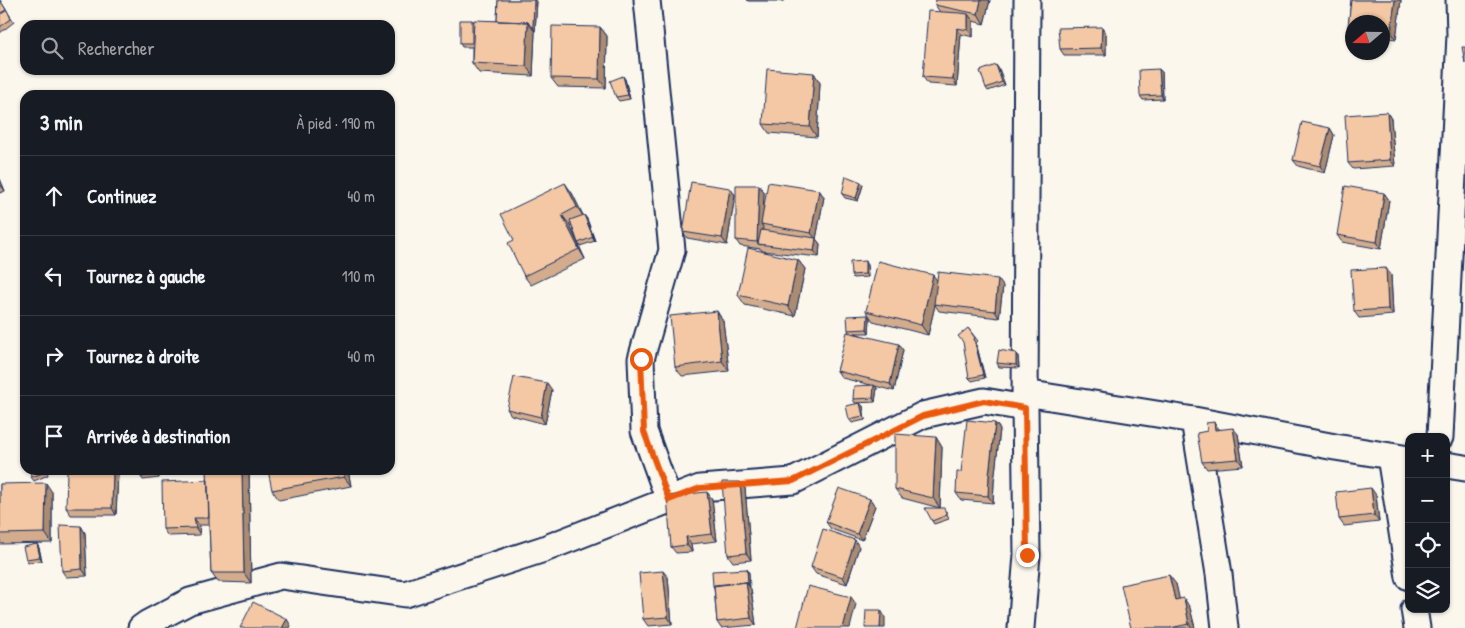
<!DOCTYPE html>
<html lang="fr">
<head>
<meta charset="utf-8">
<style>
  body { margin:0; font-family:"Patrick Hand",sans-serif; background:#20242c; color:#f1f3f6 }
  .controls { position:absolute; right:15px; bottom:15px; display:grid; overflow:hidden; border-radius:10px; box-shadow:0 1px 4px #0004 }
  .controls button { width:45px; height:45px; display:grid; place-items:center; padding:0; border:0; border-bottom:1px solid #363941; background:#171b24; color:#f1f3f6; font:25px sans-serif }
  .compass { position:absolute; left:1345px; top:15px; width:45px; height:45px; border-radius:50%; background:#171b24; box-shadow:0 1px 4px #0004; rotate:250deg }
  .stop { position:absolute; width:15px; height:15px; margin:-11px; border:4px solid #ea580c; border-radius:50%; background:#fff }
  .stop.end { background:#ea580c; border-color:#fff; box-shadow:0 1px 5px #0008 }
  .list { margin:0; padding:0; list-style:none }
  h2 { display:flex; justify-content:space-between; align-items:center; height:65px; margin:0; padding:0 20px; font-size:21px }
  h2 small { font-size:16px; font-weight:400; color:#9ea1a6 }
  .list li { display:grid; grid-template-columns:32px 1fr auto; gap:15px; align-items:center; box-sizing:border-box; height:80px; padding:0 20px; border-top:1px solid #363941 }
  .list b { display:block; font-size:19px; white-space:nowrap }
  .list em { font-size:16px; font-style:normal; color:#9ea1a6 }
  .icon { flex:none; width:28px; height:28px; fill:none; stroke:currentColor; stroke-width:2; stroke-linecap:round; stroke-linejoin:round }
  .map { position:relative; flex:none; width:1465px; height:628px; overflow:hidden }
  .search { position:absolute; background:#171b24; box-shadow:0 1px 4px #0004; left:20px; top:20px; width:375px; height:55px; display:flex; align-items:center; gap:12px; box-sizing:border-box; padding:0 18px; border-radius:15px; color:#9ea1a6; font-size:19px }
  .panel { position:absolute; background:#171b24; box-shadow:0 1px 4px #0004; left:20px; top:90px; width:375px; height:385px; border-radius:15px }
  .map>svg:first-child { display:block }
</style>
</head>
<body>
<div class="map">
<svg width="1465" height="628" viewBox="0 0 1465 628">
  <rect width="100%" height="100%" fill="#fbf7ec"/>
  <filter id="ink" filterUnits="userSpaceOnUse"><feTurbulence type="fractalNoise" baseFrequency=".02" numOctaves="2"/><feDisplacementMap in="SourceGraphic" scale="10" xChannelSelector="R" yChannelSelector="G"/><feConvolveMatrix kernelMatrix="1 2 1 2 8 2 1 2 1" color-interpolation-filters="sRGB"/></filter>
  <g filter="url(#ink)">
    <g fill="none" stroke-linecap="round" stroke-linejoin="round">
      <!-- street casing -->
      <g stroke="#1b2f5e" stroke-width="29">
        <path id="street" d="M 647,0 L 672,250 L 641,359 L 644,431 L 669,500
          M 1025,393 L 1194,420 L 1335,447 L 1409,459
          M 1194,420 L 1219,574 L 1225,628
          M 1440,437 L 1460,35 L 1459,0
          M 1390,456 L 1409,577
          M 1446,465 L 1465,468
          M 1414,609 L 1417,628
          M 141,628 L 148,623 L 190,601 L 281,576 L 405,594 L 544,549 L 700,488 L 793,481 L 923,415 L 984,401 L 1025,408
          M 1021,628 L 1027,555 L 1025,408 L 1027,0"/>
      </g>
      <!-- street -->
      <use href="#street" stroke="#fbf7ec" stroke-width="25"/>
    </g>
    <!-- wall -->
    <path fill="#d2ac8d" stroke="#1b2f5e" d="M 0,0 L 14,22 L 0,33 Z
      M 498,0 L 536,0 L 537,1 L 535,31 L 534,31 L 535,32 L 533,76 L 479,73 L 472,63 L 472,47 L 462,47 L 460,43 L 472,20 L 474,22 L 497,21 Z
      M 747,0 L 784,0 L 784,1 L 748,1 Z
      M 936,0 L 990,0 L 984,24 L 973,21 L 973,37 L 961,34 L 957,86 L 928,84 L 923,77 L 940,12 L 935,5 Z
      M 1351,0 L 1401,0 L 1396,39 L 1382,37 L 1382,22 L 1352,22 L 1352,33 L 1348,27 Z
      M 600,27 L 607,36 L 606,88 L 558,87 L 551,78 Z
      M 1102,27 L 1106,34 L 1106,55 L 1064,55 L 1060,49 Z
      M 999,69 L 1005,85 L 988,91 L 986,88 Z
      M 1162,72 L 1163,99 L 1143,100 L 1140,96 Z
      M 814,73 L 820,83 L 817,137 L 769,133 L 763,124 Z
      M 625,79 L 630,99 L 619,101 L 616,97 Z
      M 1387,112 L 1391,119 L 1395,166 L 1353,169 L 1348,163 Z
      M 1330,128 L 1334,135 L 1325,173 L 1298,166 L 1293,160 Z
      M 0,179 L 5,191 L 0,193 Z
      M 863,185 L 858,201 L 845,198 L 842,194 Z
      M 730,188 L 735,195 L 727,245 L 687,238 L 683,232 Z
      M 819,190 L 824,197 L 816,239 L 820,244 L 819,257 L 762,251 L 761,249 L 740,246 L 736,240 L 764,192 L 763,210 Z
      M 572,193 L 583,216 L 584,215 L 587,219 L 595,241 L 580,246 L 578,243 L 571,223 L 569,224 L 585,259 L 531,285 L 524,276 L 514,240 Z
      M 1384,193 L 1389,200 L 1381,249 L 1342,242 L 1337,235 Z
      M 798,260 L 805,269 L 795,316 L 745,305 L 738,295 Z
      M 867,265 L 868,277 L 853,278 L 851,275 Z
      M 1391,275 L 1393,315 L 1359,318 L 1354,311 Z
      M 937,280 L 1003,286 L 999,318 L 939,311 L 935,305 L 928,335 L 873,321 L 866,311 Z
      M 870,318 L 869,333 L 855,333 L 903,350 L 894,391 L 875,386 L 877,388 L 875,402 L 855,403 L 853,399 L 871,385 L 842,378 L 837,371 L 849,332 L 848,330 Z
      M 723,321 L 729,371 L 682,376 L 675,367 Z
      M 968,328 L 978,341 L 976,343 L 985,378 L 972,381 L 969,378 Z
      M 1018,356 L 1019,368 L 999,367 L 997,363 Z
      M 552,390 L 545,424 L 511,415 L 507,409 Z
      M 863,406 L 865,420 L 852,423 L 849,419 Z
      M 995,423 L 1000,429 L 994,482 L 993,503 L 961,500 L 956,493 L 961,472 Z
      M 1219,429 L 1238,434 L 1243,466 L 1207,469 L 1202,462 Z
      M 942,447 L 940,508 L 902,498 L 895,489 Z
      M 47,470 L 48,475 L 34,481 L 31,477 Z
      M 113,470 L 116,470 L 118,473 L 116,515 L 71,515 L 66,508 Z
      M 140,470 L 158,470 L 159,478 L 143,480 L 141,477 Z
      M 207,470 L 249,470 L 251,583 L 218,582 L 211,573 L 209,525 L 199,525 L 200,535 L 168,536 L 163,529 L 208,480 Z
      M 348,470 L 351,486 L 279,500 L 272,490 Z
      M 740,482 L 745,488 L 751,560 L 733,562 L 728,555 Z
      M 0,484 L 52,492 L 52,543 L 0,544 Z
      M 707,492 L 712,499 L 717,541 L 691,544 L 692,552 L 676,553 L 671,547 Z
      M 1376,495 L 1379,522 L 1344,526 L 1339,519 Z
      M 870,499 L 875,506 L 862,540 L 831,529 L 826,522 Z
      M 946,511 L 949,519 L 934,524 L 932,521 Z
      M 81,526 L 85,533 L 87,576 L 66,577 L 62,571 Z
      M 37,544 L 39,548 L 42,561 L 28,562 L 26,559 Z
      M 859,547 L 847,584 L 816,574 L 811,567 Z
      M 747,569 L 749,573 L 749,587 L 751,589 L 756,625 L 721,628 L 717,622 L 714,588 L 713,586 Z
      M 668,577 L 672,624 L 648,626 L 643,619 Z
      M 1176,584 L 1179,599 L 1190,608 L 1195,628 L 1131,628 Z"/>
    <!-- shaded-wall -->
    <path fill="#ab8c73" stroke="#1b2f5e" d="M 534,0 L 536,0 L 537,1 L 535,31 L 533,27 Z
      M 981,0 L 990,0 L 984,24 L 978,14 Z
      M 1395,0 L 1401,0 L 1396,39 L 1391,32 Z
      M 968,14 L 973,21 L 973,37 L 968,30 Z
      M 528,22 L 535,32 L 533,76 L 526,66 Z
      M 600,27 L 607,36 L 606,88 L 599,79 Z
      M 1102,27 L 1106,34 L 1106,55 L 1101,48 Z
      M 957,28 L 961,34 L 957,86 L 953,79 Z
      M 996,65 L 999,69 L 1005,85 L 1002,82 Z
      M 1159,69 L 1162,72 L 1163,99 L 1161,95 Z
      M 814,73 L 820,83 L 817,137 L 810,127 Z
      M 623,76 L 625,79 L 630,99 L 628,95 Z
      M 1387,112 L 1391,119 L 1395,166 L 1390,160 Z
      M 1330,128 L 1334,135 L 1325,173 L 1320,166 Z
      M 0,179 L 5,191 L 0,184 Z
      M 861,182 L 863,185 L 858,201 L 856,198 Z
      M 565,183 L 572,193 L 584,217 L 577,207 Z
      M 759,185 L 764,192 L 763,225 L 761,224 L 763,227 L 762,245 L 758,244 L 757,242 Z
      M 730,188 L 735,195 L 727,245 L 722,238 Z
      M 819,190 L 824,197 L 816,239 L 820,244 L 819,257 L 814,251 L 816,239 L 811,233 Z
      M 1384,193 L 1389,200 L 1381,249 L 1377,242 Z
      M 562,215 L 569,224 L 585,259 L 579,249 Z
      M 584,215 L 587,219 L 595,241 L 593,237 Z
      M 798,260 L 805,269 L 795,316 L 788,306 Z
      M 865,261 L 867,265 L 868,277 L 865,274 Z
      M 1386,268 L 1391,275 L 1393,315 L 1388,309 Z
      M 933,275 L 940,284 L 928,335 L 921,325 Z
      M 998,279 L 1003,286 L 999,318 L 995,311 Z
      M 717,311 L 723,321 L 729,371 L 722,361 Z
      M 868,315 L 870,318 L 869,333 L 867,329 Z
      M 974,339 L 976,343 L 985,378 L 983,375 Z
      M 899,344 L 903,350 L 894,391 L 890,384 Z
      M 1016,353 L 1018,356 L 1019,368 L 1016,365 Z
      M 547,383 L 552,390 L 545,424 L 541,417 Z
      M 874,385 L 877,388 L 875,402 L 873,398 Z
      M 860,403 L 863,406 L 865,420 L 863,416 Z
      M 1214,422 L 1219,429 L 1220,437 L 1215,430 Z
      M 995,423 L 1000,429 L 994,482 L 993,503 L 988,496 L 989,475 Z
      M 1233,428 L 1238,434 L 1243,466 L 1238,459 Z
      M 936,437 L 942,447 L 940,508 L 933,498 Z
      M 113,470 L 116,470 L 118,473 L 116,515 L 112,508 Z
      M 156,470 L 158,471 L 159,478 L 157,475 Z
      M 242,470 L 249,470 L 251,583 L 244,573 Z
      M 343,470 L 348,470 L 351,486 L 344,477 Z
      M 740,482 L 745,488 L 751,560 L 746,553 Z
      M 46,483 L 52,492 L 52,543 L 45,533 Z
      M 1371,488 L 1376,495 L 1379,522 L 1374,515 Z
      M 707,492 L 712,499 L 717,541 L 712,534 Z
      M 870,499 L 875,506 L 862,540 L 857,534 Z
      M 194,518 L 199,525 L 200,535 L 196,528 Z
      M 81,526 L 85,533 L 87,576 L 82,569 Z
      M 686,537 L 691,544 L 692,552 L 687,545 Z
      M 855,540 L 859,547 L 847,584 L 843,577 Z
      M 37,544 L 39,548 L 42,561 L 40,557 Z
      M 747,569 L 749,573 L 750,587 L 748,584 Z
      M 663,571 L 668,577 L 672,624 L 668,617 Z
      M 1169,575 L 1176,584 L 1182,610 L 1175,600 Z
      M 746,582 L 751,589 L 756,625 L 751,618 Z
      M 851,597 L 856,604 L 850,628 L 843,628 Z
      M 1184,598 L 1190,608 L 1195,628 L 1192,628 L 1189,624 Z
      M 881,610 L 885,617 L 885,628 L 880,628 Z
      M 287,619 L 291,626 L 290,628 L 282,628 Z"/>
    <!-- building -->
    <path fill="#f4c8a4" stroke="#1b2f5e" d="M 0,0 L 6,10 L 0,13 Z
      M 498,0 L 534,0 L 533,27 L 531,27 L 528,22 L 497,21 Z
      M 936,0 L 981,0 L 978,14 L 935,5 Z
      M 1351,0 L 1395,0 L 1391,32 L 1382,31 L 1382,22 L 1352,22 L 1352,28 L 1348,27 Z
      M 7,10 L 11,19 L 0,27 L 0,15 Z
      M 928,11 L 960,13 L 968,14 L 968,30 L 957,28 L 953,79 L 923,77 Z
      M 460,20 L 472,20 L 472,43 L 460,43 Z
      M 474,20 L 528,22 L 526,66 L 472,63 Z
      M 552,26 L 600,27 L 599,79 L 551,78 Z
      M 1102,27 L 1101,48 L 1060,49 L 1058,28 Z
      M 1462,47 L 1465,47 L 1465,63 Z
      M 996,65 L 1002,82 L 986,88 L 980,71 Z
      M 767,69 L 814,73 L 810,127 L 763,124 Z
      M 1159,69 L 1161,95 L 1140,96 L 1139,70 Z
      M 623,76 L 628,95 L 616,97 L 610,81 Z
      M 1387,112 L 1390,160 L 1348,163 L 1345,115 Z
      M 1302,122 L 1330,128 L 1320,166 L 1293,160 Z
      M 846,176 L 861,182 L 856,198 L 842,194 Z
      M 691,182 L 730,188 L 722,238 L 683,232 Z
      M 768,182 L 819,190 L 811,233 L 761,224 Z
      M 565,183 L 577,207 L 562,215 L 579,249 L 524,276 L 508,243 L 514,240 L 501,214 Z
      M 736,185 L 759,185 L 757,242 L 736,240 Z
      M 1345,186 L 1384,193 L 1377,242 L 1337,235 Z
      M 584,215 L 593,237 L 578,243 L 570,220 Z
      M 761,230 L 816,238 L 814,251 L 758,244 Z
      M 748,248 L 798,260 L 788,306 L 738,295 Z
      M 865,261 L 865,274 L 851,275 L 850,262 Z
      M 878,261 L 933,275 L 921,325 L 866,311 Z
      M 1386,268 L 1388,309 L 1354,311 L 1351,270 Z
      M 938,272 L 998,279 L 995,311 L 934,304 Z
      M 717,311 L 722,361 L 675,367 L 670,316 Z
      M 868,315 L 867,329 L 848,330 L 847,316 Z
      M 968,328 L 975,338 L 974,339 L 983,375 L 969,378 L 963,342 L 958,336 Z
      M 847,332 L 899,344 L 890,384 L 837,371 Z
      M 999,350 L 1016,353 L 1016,365 L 997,363 Z
      M 514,377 L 547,383 L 541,417 L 507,409 Z
      M 874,385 L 873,398 L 853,399 L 854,386 Z
      M 860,403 L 863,416 L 849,419 L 846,406 Z
      M 967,420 L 995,423 L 989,475 L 988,496 L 956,493 L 957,472 L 961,472 Z
      M 1214,422 L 1215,430 L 1233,428 L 1238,459 L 1202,462 L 1197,433 L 1207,431 L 1206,423 Z
      M 895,434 L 936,437 L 933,498 L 895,489 Z
      M 30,470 L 45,470 L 46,472 L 31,477 Z
      M 67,470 L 113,470 L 112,508 L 66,508 Z
      M 140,470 L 156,470 L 157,475 L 141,477 Z
      M 207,470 L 242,470 L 244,573 L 211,573 Z
      M 268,470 L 343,470 L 344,477 L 272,490 Z
      M 208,480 L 209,518 L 194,518 L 196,528 L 163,529 L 162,482 Z
      M 722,482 L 740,482 L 746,553 L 728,555 Z
      M 46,483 L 45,533 L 0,534 L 0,484 Z
      M 839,488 L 870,499 L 857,534 L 826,522 Z
      M 1371,488 L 1374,515 L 1339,519 L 1336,492 Z
      M 707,492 L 712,534 L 686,537 L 687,545 L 671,547 L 667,496 Z
      M 925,508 L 944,508 L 947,515 L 932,521 Z
      M 60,525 L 81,526 L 82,569 L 62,571 Z
      M 823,529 L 855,540 L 843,577 L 811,567 Z
      M 37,544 L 40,557 L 26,559 L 23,547 Z
      M 747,569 L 748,584 L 746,582 L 713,586 L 712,571 Z
      M 663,571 L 668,617 L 643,619 L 639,573 Z
      M 1169,575 L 1175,600 L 1184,598 L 1189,624 L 1170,628 L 1131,628 L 1121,585 Z
      M 746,582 L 751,618 L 717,622 L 714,585 Z
      M 808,586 L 851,597 L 843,628 L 797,628 Z
      M 253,602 L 287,619 L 282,628 L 240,628 Z
      M 866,610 L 881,610 L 880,628 L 865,628 Z"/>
  </g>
  <g fill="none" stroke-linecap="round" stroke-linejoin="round" filter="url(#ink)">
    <!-- route -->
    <path stroke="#ea580c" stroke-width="6" d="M 641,359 L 644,432 L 669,500 L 700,488 L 793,481 L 923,416 L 984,401 L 1025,408 L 1027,555"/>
  </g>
</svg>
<div class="controls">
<button>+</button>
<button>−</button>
<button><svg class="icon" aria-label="locate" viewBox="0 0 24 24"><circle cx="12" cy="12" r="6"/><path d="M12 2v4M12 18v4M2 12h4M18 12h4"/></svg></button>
<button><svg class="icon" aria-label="layers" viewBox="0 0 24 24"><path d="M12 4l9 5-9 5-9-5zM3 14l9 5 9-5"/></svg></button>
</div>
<svg class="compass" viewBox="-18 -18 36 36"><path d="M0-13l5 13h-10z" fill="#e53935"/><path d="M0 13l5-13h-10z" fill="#9ea1a6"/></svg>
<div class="stop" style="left:641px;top:359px"></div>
<div class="stop end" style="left:1027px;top:555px"></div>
<div class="search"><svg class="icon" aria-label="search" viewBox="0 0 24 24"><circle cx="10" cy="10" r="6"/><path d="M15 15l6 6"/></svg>Rechercher</div>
<section class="panel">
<h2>3 min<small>À pied · 190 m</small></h2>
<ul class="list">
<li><svg class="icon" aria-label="ahead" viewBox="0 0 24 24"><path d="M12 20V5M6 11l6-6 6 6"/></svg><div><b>Continuez</b></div><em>40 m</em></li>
<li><svg class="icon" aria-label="left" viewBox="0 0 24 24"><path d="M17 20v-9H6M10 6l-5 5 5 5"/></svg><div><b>Tournez à gauche</b></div><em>110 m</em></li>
<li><svg class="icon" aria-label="right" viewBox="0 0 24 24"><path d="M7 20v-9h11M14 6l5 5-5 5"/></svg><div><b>Tournez à droite</b></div><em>40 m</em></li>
<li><svg class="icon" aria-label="arrive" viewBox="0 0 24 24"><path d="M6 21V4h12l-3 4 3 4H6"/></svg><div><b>Arrivée à destination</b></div></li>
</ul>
</section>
</div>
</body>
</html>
